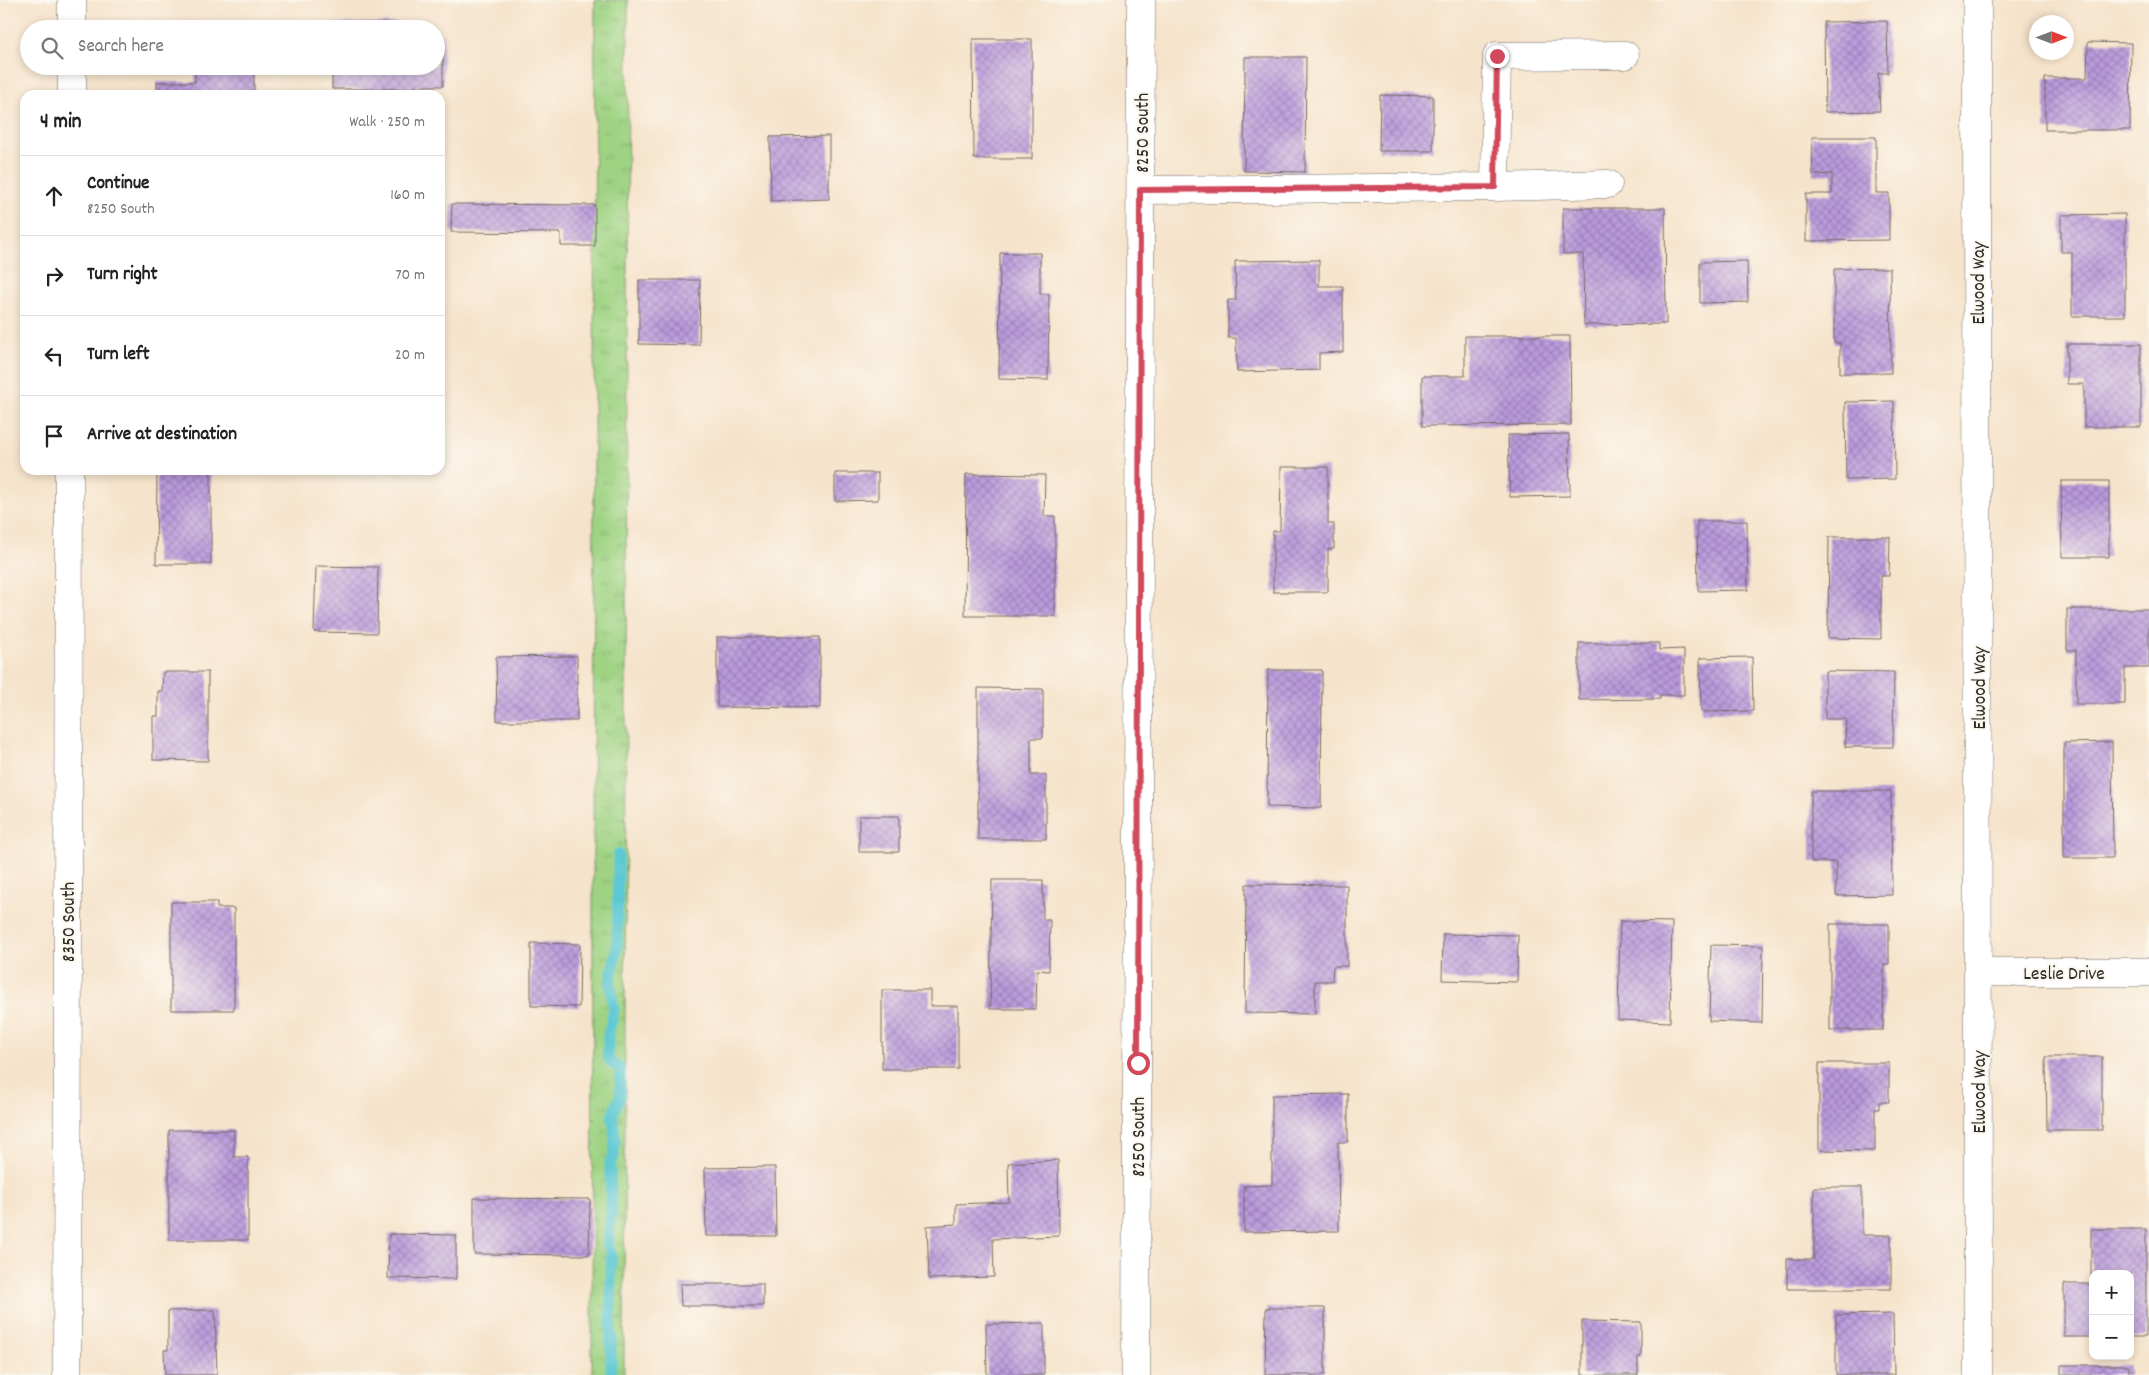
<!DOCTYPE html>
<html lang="en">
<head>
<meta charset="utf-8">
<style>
  body { margin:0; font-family:Dekko,sans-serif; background:#f2f2f2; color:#222 }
  .controls { position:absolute; right:15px; bottom:15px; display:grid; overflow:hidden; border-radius:10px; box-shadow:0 2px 8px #0003 }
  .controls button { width:45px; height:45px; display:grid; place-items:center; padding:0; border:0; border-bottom:1px solid #e0e0e0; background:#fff; color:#222; font:25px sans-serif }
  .compass { position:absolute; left:2029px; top:15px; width:45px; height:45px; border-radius:50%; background:#fff; box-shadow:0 2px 8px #0003; rotate:90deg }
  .stop { position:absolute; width:15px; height:15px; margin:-11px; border:4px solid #d1495b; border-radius:50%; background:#fff }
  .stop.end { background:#d1495b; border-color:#fff; box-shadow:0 1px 5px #0008 }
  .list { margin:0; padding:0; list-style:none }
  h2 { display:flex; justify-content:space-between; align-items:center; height:65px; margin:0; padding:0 20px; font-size:21px }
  h2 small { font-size:16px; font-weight:400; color:#767676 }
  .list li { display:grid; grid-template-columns:32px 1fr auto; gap:15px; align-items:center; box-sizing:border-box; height:80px; padding:0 20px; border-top:1px solid #e0e0e0 }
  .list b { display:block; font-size:19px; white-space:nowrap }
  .list p { margin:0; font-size:16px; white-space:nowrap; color:#767676 }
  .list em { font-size:16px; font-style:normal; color:#767676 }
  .icon { flex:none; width:28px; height:28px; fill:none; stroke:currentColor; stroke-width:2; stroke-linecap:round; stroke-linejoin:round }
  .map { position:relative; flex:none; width:2149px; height:1375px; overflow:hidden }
  .search { position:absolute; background:#fff; box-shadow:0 2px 8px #0003; left:20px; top:20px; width:425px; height:55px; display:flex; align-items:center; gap:12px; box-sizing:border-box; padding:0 18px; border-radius:28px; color:#767676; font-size:19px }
  .panel { position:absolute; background:#fff; box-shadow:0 2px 8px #0003; left:20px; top:90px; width:425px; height:385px; border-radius:15px }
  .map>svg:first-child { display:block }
</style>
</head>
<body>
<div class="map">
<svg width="2149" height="1375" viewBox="0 0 2149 1375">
  <defs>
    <pattern id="grass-tufts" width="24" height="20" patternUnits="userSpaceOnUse" patternTransform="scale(1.25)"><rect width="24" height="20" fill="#9fd383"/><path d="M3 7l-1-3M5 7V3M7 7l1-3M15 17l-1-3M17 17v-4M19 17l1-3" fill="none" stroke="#89b571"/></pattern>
    <pattern id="building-cross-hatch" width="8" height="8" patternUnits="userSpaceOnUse" patternTransform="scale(1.25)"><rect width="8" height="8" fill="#bb9add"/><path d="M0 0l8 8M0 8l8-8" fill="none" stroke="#987eb3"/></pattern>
  </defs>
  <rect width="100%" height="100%" fill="#fbf7ec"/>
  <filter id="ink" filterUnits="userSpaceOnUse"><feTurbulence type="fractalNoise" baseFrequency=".02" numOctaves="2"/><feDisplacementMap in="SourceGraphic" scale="10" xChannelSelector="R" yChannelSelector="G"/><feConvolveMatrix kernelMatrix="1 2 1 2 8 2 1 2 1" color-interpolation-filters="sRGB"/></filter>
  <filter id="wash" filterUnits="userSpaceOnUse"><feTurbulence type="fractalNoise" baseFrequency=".0096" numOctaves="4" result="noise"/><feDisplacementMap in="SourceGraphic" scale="20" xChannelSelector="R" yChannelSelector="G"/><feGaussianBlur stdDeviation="1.12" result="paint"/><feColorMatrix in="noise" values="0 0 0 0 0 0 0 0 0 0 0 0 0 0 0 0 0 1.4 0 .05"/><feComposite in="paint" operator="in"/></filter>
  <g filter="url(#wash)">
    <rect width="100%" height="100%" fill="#f6e3cb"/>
    <!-- grass -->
    <path fill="url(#grass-tufts)" stroke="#657f57" d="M 595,0 L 628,0 L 624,1375 L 592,1375 Z"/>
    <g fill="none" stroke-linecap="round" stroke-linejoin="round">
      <!-- stream -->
      <path stroke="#5cc8d3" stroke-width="11" d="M 611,1375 L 611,1254 L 608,1244 L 611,1215 L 610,1162 L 614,1157 L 615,1135 L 612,1115 L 620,1097 L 620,1068 L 611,1063 L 608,1055 L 608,1036 L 614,1010 L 610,983 L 617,948 L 618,854"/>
    </g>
    <g id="blocks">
      <!-- building -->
      <path fill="url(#building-cross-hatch)" d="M 1887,21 L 1888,73 L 1878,73 L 1880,111 L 1825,112 L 1824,22 Z
        M 332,23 L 415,23 L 415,29 L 332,29 Z
        M 436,35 L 443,35 L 443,86 L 415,86 L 415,89 L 332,89 L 332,66 L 436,66 Z
        M 973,39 L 1032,39 L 1032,159 L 974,159 Z
        M 2088,42 L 2131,43 L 2130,130 L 2045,130 L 2045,78 L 2087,78 Z
        M 1245,57 L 1306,57 L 1305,172 L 1244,171 Z
        M 195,66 L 254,66 L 254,95 L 157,95 L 157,82 L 195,82 Z
        M 1380,95 L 1433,96 L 1433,151 L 1379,151 Z
        M 829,136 L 829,199 L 771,201 L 770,137 Z
        M 1812,137 L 1876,137 L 1876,193 L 1889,193 L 1889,240 L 1806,241 L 1806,194 L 1832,194 L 1832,174 L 1813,175 Z
        M 452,204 L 595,205 L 595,246 L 561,246 L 561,233 L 451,232 Z
        M 1563,208 L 1665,208 L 1666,324 L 1584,325 L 1583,254 L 1563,254 Z
        M 2125,214 L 2125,316 L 2072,316 L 2072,252 L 2061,252 L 2061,215 Z
        M 1000,253 L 1040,253 L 1040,294 L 1049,294 L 1048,380 L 999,379 Z
        M 1319,260 L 1319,286 L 1343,286 L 1343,352 L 1319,353 L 1319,370 L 1237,372 L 1236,338 L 1228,338 L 1228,300 L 1236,300 L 1235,261 Z
        M 1747,261 L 1748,302 L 1700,303 L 1700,262 Z
        M 1890,268 L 1891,373 L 1840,373 L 1840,343 L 1834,343 L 1834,269 Z
        M 639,280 L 700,280 L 699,345 L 639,344 Z
        M 1465,336 L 1570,336 L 1571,425 L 1422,426 L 1422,376 L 1465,376 Z
        M 2067,344 L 2141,344 L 2141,427 L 2084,427 L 2084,384 L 2067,384 Z
        M 1894,401 L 1895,479 L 1846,480 L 1845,402 Z
        M 1569,434 L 1570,496 L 1510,497 L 1508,435 Z
        M 1281,467 L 1328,467 L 1328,524 L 1334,524 L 1334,549 L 1328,549 L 1328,592 L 1273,592 L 1273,531 L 1280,531 Z
        M 157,470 L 211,470 L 211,564 L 156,564 Z
        M 835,473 L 878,473 L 878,500 L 835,501 Z
        M 966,474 L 1045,475 L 1044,516 L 1055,516 L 1055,616 L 965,616 Z
        M 2061,481 L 2109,481 L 2109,557 L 2062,557 Z
        M 1697,521 L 1747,521 L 1748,590 L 1698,591 Z
        M 1829,537 L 1890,537 L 1889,576 L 1881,576 L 1881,639 L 1828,638 Z
        M 316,566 L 378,567 L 377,633 L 314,632 Z
        M 2067,609 L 2149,609 L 2149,668 L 2125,668 L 2125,704 L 2076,704 L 2076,650 L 2067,650 Z
        M 717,637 L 820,637 L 820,708 L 717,707 Z
        M 1579,643 L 1659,643 L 1659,650 L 1684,649 L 1684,695 L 1660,695 L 1660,699 L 1579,700 Z
        M 577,656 L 577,721 L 497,721 L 496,657 Z
        M 1752,657 L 1753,711 L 1701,712 L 1700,658 Z
        M 1268,670 L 1322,670 L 1321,808 L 1267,807 Z
        M 1825,671 L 1894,672 L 1893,747 L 1845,747 L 1846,719 L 1825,719 Z
        M 163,672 L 208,672 L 208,761 L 153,760 L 153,716 L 158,716 L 158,691 L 162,691 Z
        M 978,688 L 1043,689 L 1043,738 L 1031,738 L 1031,775 L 1046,775 L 1046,839 L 978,839 Z
        M 2112,742 L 2113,858 L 2064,858 L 2064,743 Z
        M 1811,791 L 1891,791 L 1892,895 L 1836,896 L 1836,862 L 1811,862 Z
        M 859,816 L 899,816 L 899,852 L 859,852 Z
        M 992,880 L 1043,880 L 1043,920 L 1050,920 L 1049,971 L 1037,970 L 1036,1009 L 990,1009 Z
        M 1246,884 L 1347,885 L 1347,966 L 1333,966 L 1332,981 L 1315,981 L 1315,1014 L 1245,1013 Z
        M 171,902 L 217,902 L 217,908 L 234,908 L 234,1010 L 171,1010 Z
        M 1620,921 L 1672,922 L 1670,1022 L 1618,1020 Z
        M 1830,924 L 1889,924 L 1889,965 L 1884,965 L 1883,1030 L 1830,1030 Z
        M 1443,934 L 1518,935 L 1517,982 L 1442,980 Z
        M 531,943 L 580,944 L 579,1007 L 531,1006 Z
        M 1711,945 L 1763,946 L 1762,1023 L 1709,1021 Z
        M 882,990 L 930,990 L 930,1006 L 958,1006 L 958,1069 L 882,1069 Z
        M 2046,1057 L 2102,1057 L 2102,1130 L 2047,1130 Z
        M 1819,1063 L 1889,1063 L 1889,1102 L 1879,1102 L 1879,1109 L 1875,1109 L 1875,1151 L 1819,1150 Z
        M 1348,1094 L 1348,1142 L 1338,1142 L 1339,1231 L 1244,1232 L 1244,1186 L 1272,1185 L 1272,1095 Z
        M 169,1130 L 234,1130 L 234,1157 L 248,1157 L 248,1240 L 169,1240 Z
        M 1058,1160 L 1059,1236 L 993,1239 L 994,1277 L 929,1279 L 927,1226 L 956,1224 L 956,1204 L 1009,1202 L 1008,1163 Z
        M 775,1167 L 776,1236 L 706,1236 L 705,1168 Z
        M 1814,1187 L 1862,1187 L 1862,1235 L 1891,1235 L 1891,1289 L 1787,1289 L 1787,1259 L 1814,1259 Z
        M 474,1198 L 590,1199 L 589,1255 L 474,1254 Z
        M 2091,1229 L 2146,1229 L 2146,1337 L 2130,1337 L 2130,1274 L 2093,1274 L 2093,1337 L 2064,1337 L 2064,1284 L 2091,1284 Z
        M 389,1234 L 456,1235 L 456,1279 L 388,1278 Z
        M 680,1284 L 763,1284 L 763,1306 L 681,1306 Z
        M 1266,1308 L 1325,1308 L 1325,1375 L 1265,1375 Z
        M 215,1310 L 217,1375 L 165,1375 L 164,1350 L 168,1350 L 168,1311 Z
        M 1893,1314 L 1894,1375 L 1836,1375 L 1836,1315 Z
        M 1582,1321 L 1641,1322 L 1641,1357 L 1638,1357 L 1638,1375 L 1582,1375 Z
        M 1044,1323 L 1044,1375 L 987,1375 L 986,1324 Z
        M 2061,1365 L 2129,1365 L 2129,1375 L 2061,1375 Z"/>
    </g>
  </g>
  <g filter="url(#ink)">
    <use href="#blocks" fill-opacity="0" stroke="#726b63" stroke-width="1"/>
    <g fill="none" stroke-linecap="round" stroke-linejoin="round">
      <!-- minor casing -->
      <g stroke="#726b63" stroke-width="29">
        <path id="minor" d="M 1977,0 L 1978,1375
          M 72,29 L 72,0
          M 72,95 L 72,66
          M 1495,187 L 1608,184
          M 1141,190 L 1495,187 L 1497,56 L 1625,55
          M 1978,972 L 2149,972
          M 67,1375 L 69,470
          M 1136,1375 L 1141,0"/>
      </g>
      <!-- minor -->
      <use href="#minor" stroke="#fff" stroke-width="28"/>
    </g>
  </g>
  <g fill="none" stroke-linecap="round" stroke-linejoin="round" filter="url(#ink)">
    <!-- route -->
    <path stroke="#d1495b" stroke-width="6" d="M 1138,1063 L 1140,190 L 1495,187 L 1497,56"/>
  </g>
  <g text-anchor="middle" stroke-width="4" stroke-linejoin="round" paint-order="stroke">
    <!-- street labels -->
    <g font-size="19" fill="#2b2b2b" stroke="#fbf7ec">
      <text transform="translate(1141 133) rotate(-90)" y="7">8250 South</text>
      <text transform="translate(1977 283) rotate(-90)" y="7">Elwood Way</text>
      <text transform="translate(1978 688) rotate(-90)" y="7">Elwood Way</text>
      <text transform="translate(67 922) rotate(-90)" y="7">8350 South</text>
      <text x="2064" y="979">Leslie Drive</text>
      <text transform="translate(1978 1092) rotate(-90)" y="7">Elwood Way</text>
      <text transform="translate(1137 1137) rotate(-90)" y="7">8250 South</text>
    </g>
  </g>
</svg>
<div class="controls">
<button>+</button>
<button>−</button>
</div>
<svg class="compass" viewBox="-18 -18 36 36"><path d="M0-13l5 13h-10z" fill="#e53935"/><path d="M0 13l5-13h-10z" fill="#767676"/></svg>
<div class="stop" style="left:1138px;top:1063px"></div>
<div class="stop end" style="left:1497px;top:56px"></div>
<div class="search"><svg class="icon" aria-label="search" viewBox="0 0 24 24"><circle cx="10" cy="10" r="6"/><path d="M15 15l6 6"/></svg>Search here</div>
<section class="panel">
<h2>4 min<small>Walk · 250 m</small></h2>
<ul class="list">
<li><svg class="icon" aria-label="ahead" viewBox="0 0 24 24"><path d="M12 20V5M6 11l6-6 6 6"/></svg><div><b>Continue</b><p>8250 South</p></div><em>160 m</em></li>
<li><svg class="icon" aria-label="right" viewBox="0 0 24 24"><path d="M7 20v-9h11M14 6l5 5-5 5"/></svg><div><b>Turn right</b></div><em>70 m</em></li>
<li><svg class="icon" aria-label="left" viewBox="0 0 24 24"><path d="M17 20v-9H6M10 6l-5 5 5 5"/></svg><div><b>Turn left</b></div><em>20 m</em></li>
<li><svg class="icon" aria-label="arrive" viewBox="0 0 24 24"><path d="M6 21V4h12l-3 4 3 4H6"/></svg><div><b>Arrive at destination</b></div></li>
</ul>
</section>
</div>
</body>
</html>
